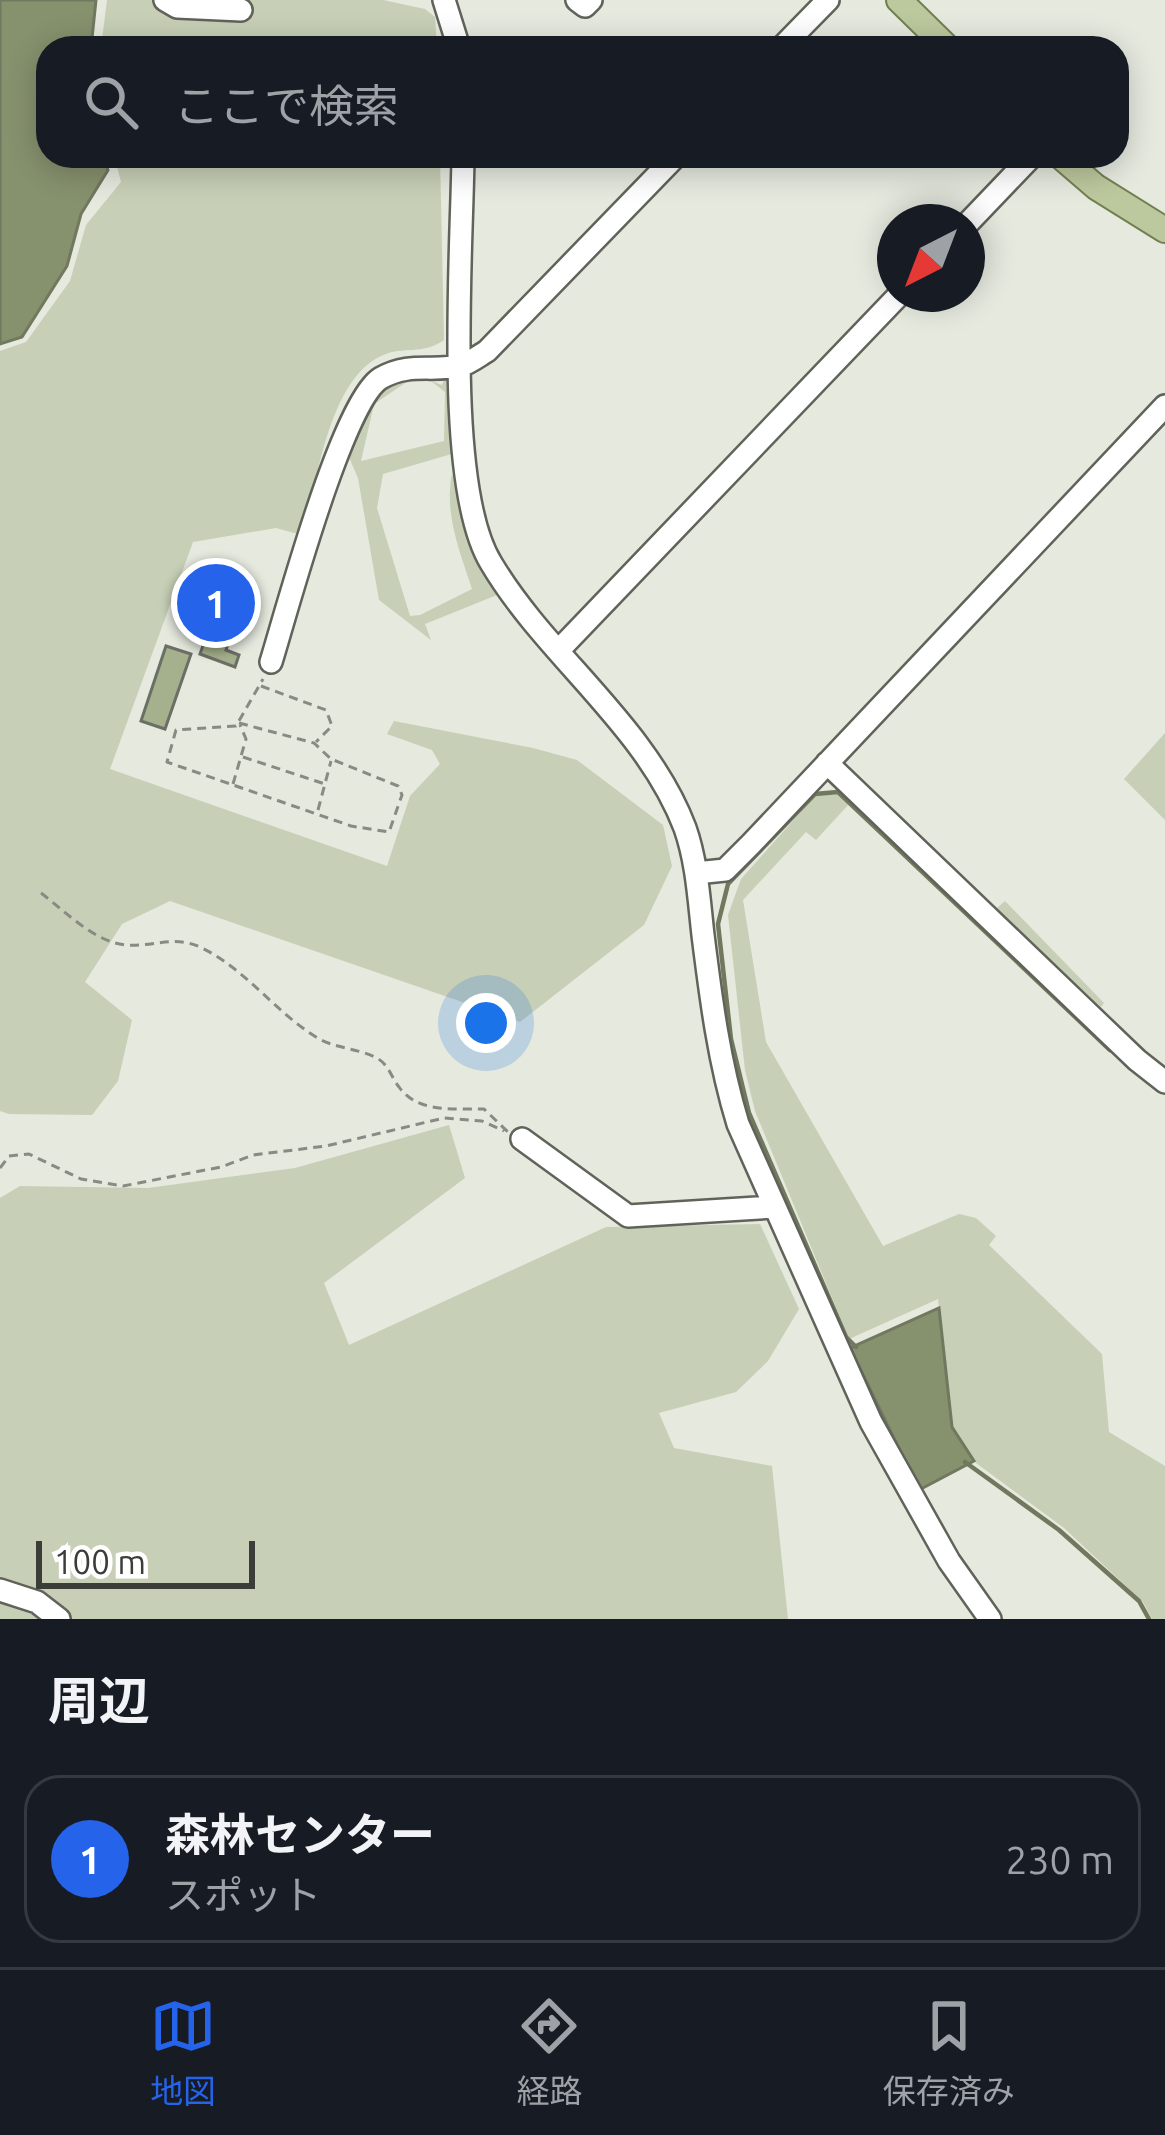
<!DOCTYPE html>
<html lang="ja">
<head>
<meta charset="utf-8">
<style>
  body { margin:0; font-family:Ubuntu,"Noto Sans JP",sans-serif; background:#20242c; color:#f1f3f6 }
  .compass { position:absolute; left:877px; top:204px; width:108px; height:108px; border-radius:50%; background:#171b24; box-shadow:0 6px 30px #0003; rotate:222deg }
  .scale { position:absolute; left:36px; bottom:30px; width:219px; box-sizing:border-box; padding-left:12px; border:6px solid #3b3d38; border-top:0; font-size:33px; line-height:42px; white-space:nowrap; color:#3b3d38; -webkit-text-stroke:9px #fff; paint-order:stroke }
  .you { position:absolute; left:486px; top:1023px; width:42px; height:42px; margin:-30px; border:9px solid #fff; border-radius:50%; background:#1a73e8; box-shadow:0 0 0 18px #1a73e833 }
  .badge { display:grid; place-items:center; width:78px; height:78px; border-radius:50%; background:#2563eb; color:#fff; font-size:39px; font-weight:700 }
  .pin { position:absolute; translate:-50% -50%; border:6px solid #fff; box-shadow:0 3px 12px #0006 }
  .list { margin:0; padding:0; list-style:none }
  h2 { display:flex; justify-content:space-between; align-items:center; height:156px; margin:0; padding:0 48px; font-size:51px }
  h2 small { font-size:39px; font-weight:400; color:#9ea1a6 }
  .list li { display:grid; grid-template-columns:78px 1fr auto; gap:36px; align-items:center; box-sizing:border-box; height:168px; margin:0 24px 24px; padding:0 24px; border:3px solid #363941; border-radius:36px }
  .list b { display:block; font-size:45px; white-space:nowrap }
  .list p { margin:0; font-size:39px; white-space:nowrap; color:#9ea1a6 }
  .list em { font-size:39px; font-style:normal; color:#9ea1a6 }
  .icon { flex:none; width:66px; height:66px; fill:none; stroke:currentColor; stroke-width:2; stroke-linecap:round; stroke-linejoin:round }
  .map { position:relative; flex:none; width:1165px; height:1619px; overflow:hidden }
  .search { position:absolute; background:#171b24; box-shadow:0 6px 30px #0003; left:36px; right:36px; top:36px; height:132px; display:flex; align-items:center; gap:30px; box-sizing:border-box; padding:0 42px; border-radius:36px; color:#9ea1a6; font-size:45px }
  .sheet { height:348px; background:#171b24 }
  nav { display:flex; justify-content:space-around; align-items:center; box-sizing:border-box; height:168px; border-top:3px solid #363941; background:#171b24; font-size:33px; color:#9ea1a6 }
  nav a { display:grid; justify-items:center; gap:6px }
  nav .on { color:#2563eb }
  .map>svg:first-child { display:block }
</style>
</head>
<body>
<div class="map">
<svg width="1165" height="1619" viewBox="0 0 1165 1619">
  <rect width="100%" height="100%" fill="#e5e9de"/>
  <!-- green -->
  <path fill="#c7cfb6" d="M 107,0 L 383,0 L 425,9 L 435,17 L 437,48 L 101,48 Z
    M 114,156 L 440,156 L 444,340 C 421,356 404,345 381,356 C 329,380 315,484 305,536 L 276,528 L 193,542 L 110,769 L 387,866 L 410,796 L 440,764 L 432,750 L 387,734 L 394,721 L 533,748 L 577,760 L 663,825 L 672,866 L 644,925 L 520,1022 L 170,901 L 122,924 L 85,982 L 132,1020 L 118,1081 L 92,1115 L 9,1114 L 0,1111 L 0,351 L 26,342 L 70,281 L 86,225 L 121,182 Z
    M 417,375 L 374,404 L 361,461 L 444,441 L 445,392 L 431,381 L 442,385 L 444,379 L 451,384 L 455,453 L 383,474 L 377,508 L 410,616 L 420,615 L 472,589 C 460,552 444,514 452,474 C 467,515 468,554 497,595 L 425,624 L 431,640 L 379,600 L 358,478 L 348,455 C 362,418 374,384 417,375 Z
    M 1165,733 L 1165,820 L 1124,779 Z
    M 838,794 L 849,804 L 816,840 L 806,832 L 743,900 L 766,1042 L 883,1246 L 959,1214 L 976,1218 L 996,1236 L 989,1245 L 1102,1354 L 1109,1432 L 1165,1466 L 1165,1619 L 1152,1619 L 1143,1602 L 1064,1528 L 976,1463 L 952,1427 L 938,1299 L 849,1339 L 755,1111 L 745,1070 L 728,915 L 741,879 L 815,796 Z
    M 1005,901 L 1104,1003 L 1101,1007 L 997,908 Z
    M 449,1125 L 465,1178 L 324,1283 L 349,1345 L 606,1227 L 760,1224 L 799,1309 L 768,1361 L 736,1392 L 659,1413 L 674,1448 L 772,1466 L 788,1619 L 0,1619 L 0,1198 L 20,1186 L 148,1188 L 295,1168 Z"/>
  <!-- water -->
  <path fill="#86916e" stroke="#70785e" stroke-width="3" d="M 0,0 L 96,0 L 91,48 L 48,48 L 48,156 L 103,156 L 108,170 L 81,214 L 67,266 L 22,337 L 0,344 Z
    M 939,1308 L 952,1427 L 974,1461 L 919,1490 L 850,1348 Z"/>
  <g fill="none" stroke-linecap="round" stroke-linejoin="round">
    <!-- stream -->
    <path stroke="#70785e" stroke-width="4.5" d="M 856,1347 L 846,1337 L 749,1113 L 731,1039 L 718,924 L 728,884 L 815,794 L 838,792 L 1110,1050
      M 965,1462 L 1059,1530 L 1139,1601 L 1149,1619"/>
  </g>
  <!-- building -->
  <path fill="#a5b18d" stroke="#6c6f65" stroke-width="3" d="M 204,565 L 249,579 L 226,650 L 239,655 L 235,667 L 200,654 L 207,634 L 184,627 Z
    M 166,646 L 191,654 L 165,729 L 141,721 Z"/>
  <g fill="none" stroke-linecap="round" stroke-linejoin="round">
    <!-- minor casing -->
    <g stroke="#606359" stroke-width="26">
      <path id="minor" d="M 165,0 L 177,7 L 241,10
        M 444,0 L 459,48
        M 577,0 L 585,6 L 591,0
        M 781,48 L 828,0
        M 463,156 C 462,252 444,486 491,563 C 546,656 646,725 685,828 C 697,862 699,900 703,935 C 711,999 719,1062 738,1124 L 871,1422 L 949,1561 L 990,1619
        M 967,224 L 1032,156
        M 558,651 L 900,294
        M 271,662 C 287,610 343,400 381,378 C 411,361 434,373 462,365 C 470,363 480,355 487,351 L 676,156
        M 827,763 L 1137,1060 L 1165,1082
        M 696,873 L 725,870 L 751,844 L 1165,406
        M 522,1139 L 628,1216 L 774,1207
        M 0,1590 L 37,1602 L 59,1619"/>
    </g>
    <!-- major casing -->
    <g stroke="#728051" stroke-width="28">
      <path id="major" d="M 899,0 L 948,48
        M 1060,156 L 1096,187 L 1165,230"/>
    </g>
    <!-- path -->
    <path stroke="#888b83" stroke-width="3" stroke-dasharray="9 6" stroke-linecap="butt" d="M 261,686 L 326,710 L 332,726 L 316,742
      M 239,723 L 314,743 L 331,759 L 398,786 L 402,795 L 389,832 L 351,826 L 167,762 L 176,730 L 236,726 L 263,679
      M 243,757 L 325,784
      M 233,784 L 246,739 L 240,725
      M 318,810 L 331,761
      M 41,893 C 65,911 95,943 127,945 C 153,947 174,935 200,947 C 246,969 274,1011 316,1037 C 335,1049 358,1048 377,1058 C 389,1065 391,1077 399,1087 C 418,1114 455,1108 484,1109 L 508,1132
      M 0,1168 L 9,1156 L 29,1154 L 81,1179 L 123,1186 L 221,1167 L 253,1155 L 326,1146 L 444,1118 L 482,1121 L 504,1131"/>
    <!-- minor -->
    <use href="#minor" stroke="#fff" stroke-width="21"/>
    <!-- major -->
    <use href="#major" stroke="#bcc89e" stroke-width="24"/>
  </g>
</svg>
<svg class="compass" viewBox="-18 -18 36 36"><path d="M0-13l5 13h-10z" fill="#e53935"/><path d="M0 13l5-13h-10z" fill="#9ea1a6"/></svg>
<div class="scale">100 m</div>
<div class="you"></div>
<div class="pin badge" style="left:216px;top:603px">1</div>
<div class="search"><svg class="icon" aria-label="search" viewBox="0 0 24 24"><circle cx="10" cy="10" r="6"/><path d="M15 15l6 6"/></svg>ここで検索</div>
</div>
<section class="sheet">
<h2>周辺<small></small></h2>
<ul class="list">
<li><span class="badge">1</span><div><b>森林センター</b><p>スポット</p></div><em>230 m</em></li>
</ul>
</section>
<nav>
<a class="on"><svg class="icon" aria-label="map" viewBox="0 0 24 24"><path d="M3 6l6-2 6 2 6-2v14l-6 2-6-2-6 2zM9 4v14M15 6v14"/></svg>地図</a>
<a><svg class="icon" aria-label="directions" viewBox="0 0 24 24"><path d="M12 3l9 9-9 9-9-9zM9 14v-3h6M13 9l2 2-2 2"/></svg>経路</a>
<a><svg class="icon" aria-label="saved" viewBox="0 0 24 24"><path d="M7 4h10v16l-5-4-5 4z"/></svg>保存済み</a>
</nav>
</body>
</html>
